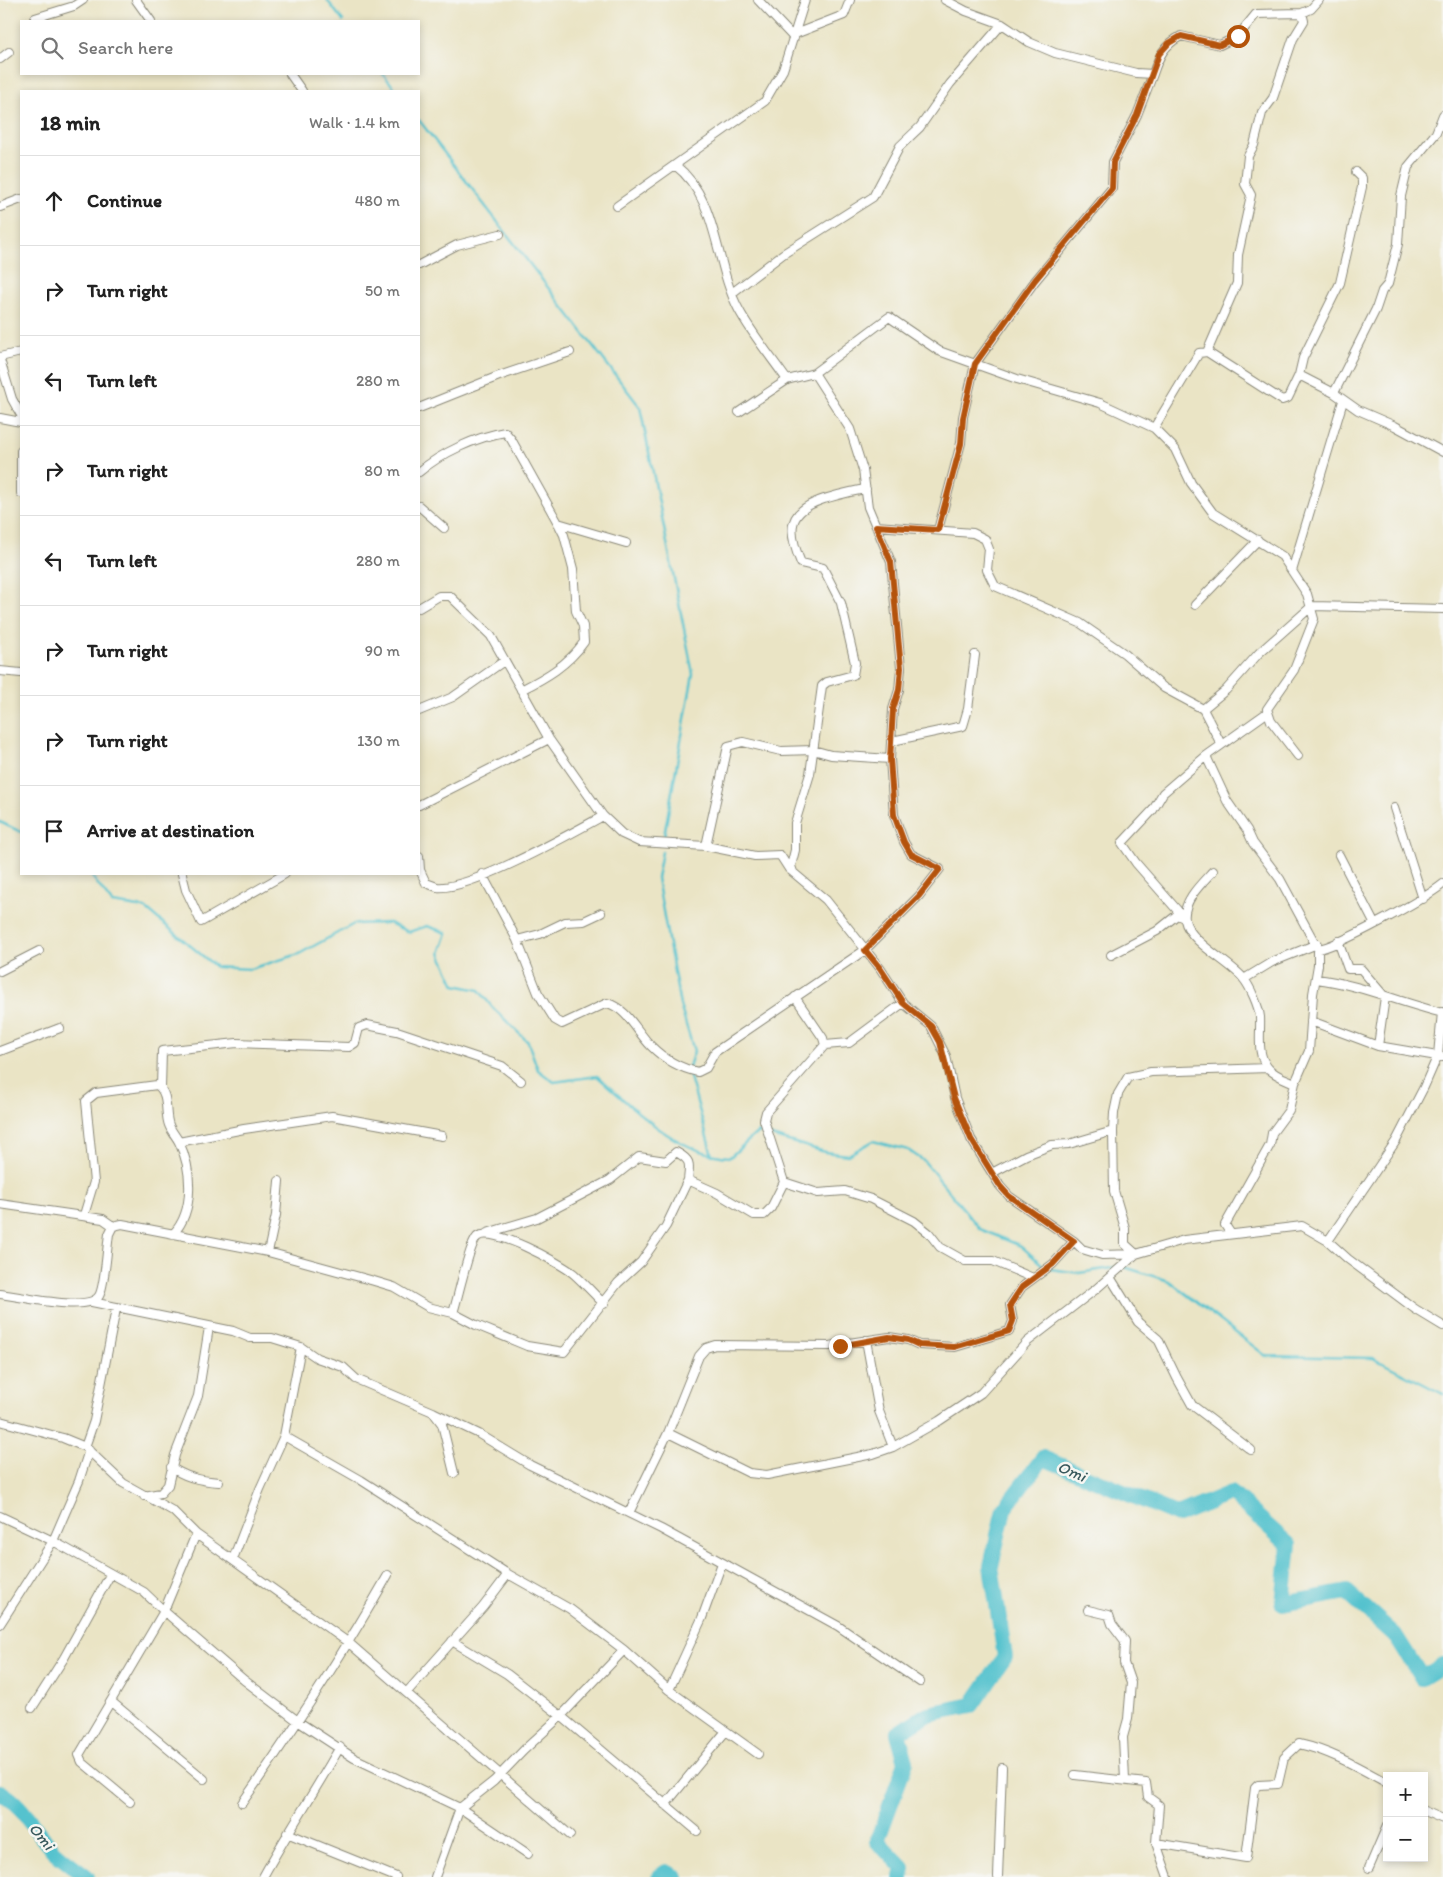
<!DOCTYPE html>
<html lang="en">
<head>
<meta charset="utf-8">
<style>
  body { margin:0; font-family:Itim,sans-serif; background:#f6f6f6; color:#222 }
  .controls { position:absolute; right:15px; bottom:15px; display:grid; overflow:hidden; border-radius:0px; box-shadow:0 2px 8px #0003 }
  .controls button { width:45px; height:45px; display:grid; place-items:center; padding:0; border:0; border-bottom:1px solid #e0e0e0; background:#fff; color:#222; font:25px sans-serif }
  .stop { position:absolute; width:15px; height:15px; margin:-11px; border:4px solid #b45309; border-radius:50%; background:#fff }
  .stop.end { background:#b45309; border-color:#fff; box-shadow:0 1px 5px #0008 }
  .list { margin:0; padding:0; list-style:none }
  h2 { display:flex; justify-content:space-between; align-items:center; height:65px; margin:0; padding:0 20px; font-size:21px }
  h2 small { font-size:16px; font-weight:400; color:#767676 }
  .list li { display:grid; grid-template-columns:32px 1fr auto; gap:15px; align-items:center; box-sizing:border-box; height:90px; padding:0 20px; border-top:1px solid #e0e0e0 }
  .list b { display:block; font-size:19px; white-space:nowrap }
  .list em { font-size:16px; font-style:normal; color:#767676 }
  .icon { flex:none; width:28px; height:28px; fill:none; stroke:currentColor; stroke-width:2; stroke-linecap:round; stroke-linejoin:round }
  .map { position:relative; flex:none; width:1443px; height:1877px; overflow:hidden }
  .search { position:absolute; background:#fff; box-shadow:0 2px 8px #0003; left:20px; top:20px; width:400px; height:55px; display:flex; align-items:center; gap:12px; box-sizing:border-box; padding:0 18px; border-radius:0px; color:#767676; font-size:19px }
  .panel { position:absolute; background:#fff; box-shadow:0 2px 8px #0003; left:20px; top:90px; width:400px; height:785px; border-radius:0px }
  .map>svg:first-child { display:block }
</style>
</head>
<body>
<div class="map">
<svg width="1443" height="1877" viewBox="0 0 1443 1877">
  <rect width="100%" height="100%" fill="#f6f6f2"/>
  <filter id="ink" filterUnits="userSpaceOnUse"><feTurbulence type="fractalNoise" baseFrequency=".02" numOctaves="2"/><feDisplacementMap in="SourceGraphic" scale="10" xChannelSelector="R" yChannelSelector="G"/><feConvolveMatrix kernelMatrix="1 2 1 2 8 2 1 2 1" color-interpolation-filters="sRGB"/></filter>
  <filter id="wash" filterUnits="userSpaceOnUse"><feTurbulence type="fractalNoise" baseFrequency=".0096" numOctaves="4" result="noise"/><feDisplacementMap in="SourceGraphic" scale="20" xChannelSelector="R" yChannelSelector="G"/><feGaussianBlur stdDeviation="1.12" result="paint"/><feColorMatrix in="noise" values="0 0 0 0 0 0 0 0 0 0 0 0 0 0 0 0 0 1.4 0 .05"/><feComposite in="paint" operator="in"/></filter>
  <g filter="url(#wash)">
    <rect width="100%" height="100%" fill="#eae4c5"/>
    <g fill="none" stroke-linecap="round" stroke-linejoin="round">
      <!-- stream -->
      <path stroke="#55c2ce" stroke-width="2.5" d="M 327,0 L 343,21
        M 383,74 L 397,91
        M 419,120 L 640,407 L 693,674 L 664,836
        M 0,822 L 21,832
        M 662,852 L 657,878 L 680,1005 L 694,1051 L 688,1070 L 712,1155
        M 90,874 L 112,903 L 145,908 L 216,967 L 250,969 L 299,954 L 354,924 L 389,923 L 409,932 L 427,926 L 447,933 L 440,953 L 455,985 L 479,990 L 492,1007 L 528,1042 L 538,1070 L 554,1082 L 597,1076 C 636,1110 675,1153 730,1157 L 758,1132 L 825,1152 L 848,1155 L 873,1141 L 908,1150 L 924,1161 L 980,1229 L 1021,1246 L 1045,1267
        M 1124,1267 L 1169,1281 L 1266,1356 L 1373,1358 L 1443,1394
        M 1050,1269 L 1079,1273 L 1118,1267"/>
      <!-- river -->
      <path stroke="#55c2ce" stroke-width="16" d="M 0,1792 C 24,1805 34,1831 53,1850 C 63,1860 76,1868 87,1877
        M 659,1877 L 666,1872 L 676,1877
        M 901,1877 L 903,1868 L 877,1841 L 906,1762 L 898,1733 L 928,1714 L 972,1705 L 1005,1657 L 991,1566 L 1004,1509 L 1043,1458 L 1178,1515 L 1231,1493 L 1289,1545 L 1283,1604 L 1347,1592 L 1395,1635 L 1422,1678 L 1443,1665"/>
    </g>
  </g>
  <g filter="url(#ink)">
    <g fill="none" stroke-linecap="round" stroke-linejoin="round">
      <!-- minor casing -->
      <g stroke="#8a8878" stroke-width="10">
        <path id="minor" d="M 136,0 L 151,21
          M 758,0 L 794,38
          M 945,0 L 966,11 L 1002,24 L 1029,42 L 1055,53 L 1136,73 L 1153,74 C 1159,56 1164,45 1181,36 L 1220,45 L 1238,36 L 1256,14 L 1302,13 L 1311,9 L 1319,0
          M 35,18 L 74,6 L 83,0
          M 795,34 L 844,15 L 850,0
          M 0,59 L 9,52
          M 290,74 L 302,91
          M 1443,115 L 1436,133 L 1408,167 L 1401,196 L 1398,244 L 1388,284 L 1382,291 L 1376,309 L 1334,393 L 1358,410 L 1395,426 L 1443,452
          M 675,165 C 719,199 714,264 739,310 C 752,334 771,357 787,380
          M 617,206 L 765,101 L 783,70 L 805,0
          M 0,207 L 21,199
          M 419,265 L 457,245 L 500,234
          M 732,293 L 783,254 L 873,197 L 900,146 L 920,127 L 950,84 L 1002,24
          M 1207,352 L 1237,283 L 1238,255 L 1251,195 L 1245,184 L 1248,156 L 1254,145 L 1262,113 L 1273,98 L 1293,39 L 1304,21 L 1302,13
          M 0,357 L 21,352
          M 0,360 L 12,399 L 21,415
          M 1299,375 L 1303,358 L 1340,283 L 1362,187 L 1362,178 L 1356,172
          M 419,408 L 499,376 L 570,352
          M 739,412 L 787,380 L 814,373 L 889,317 L 939,351 L 1017,379 L 1100,403 L 1154,428 L 1175,449 L 1191,483 L 1213,513 L 1282,556 L 1307,594 L 1314,619 L 1294,670 L 1267,709 L 1271,721 L 1298,756
          M 0,418 L 21,422
          M 1154,428 L 1199,353 L 1207,352 L 1282,400 L 1288,398 L 1299,375 L 1334,393
          M 21,451 L 21,493
          M 419,472 C 441,453 476,437 505,432 L 511,439 L 558,523 L 626,543
          M 419,506 L 444,528
          M 876,526 L 973,533 L 985,539 L 989,549 L 987,570 L 995,586 L 1080,623 L 1125,654 L 1164,688 L 1203,709 L 1226,690 L 1259,653 L 1312,606 L 1443,609
          M 938,530 L 961,443 L 963,417 L 975,364 L 1035,281 L 1112,188 L 1113,162 L 1137,115 L 1153,74
          M 1292,571 L 1343,401
          M 1195,605 L 1258,540
          M 419,608 L 439,596 L 450,596 L 491,636 L 549,739 L 603,816
          M 0,671 L 21,673
          M 521,690 C 545,678 568,665 584,642 L 583,626 L 576,611 L 573,569 L 564,535 L 558,523
          M 1203,709 L 1221,744
          M 419,711 L 453,697 L 504,661
          M 892,741 L 963,726 L 968,709 L 975,655
          M 419,805 L 549,739
          M 1394,808 L 1423,899
          M 706,846 L 728,746 L 743,742 L 781,751 L 813,750 L 831,755 L 890,759
          M 1339,855 L 1374,923
          M 419,856 L 420,870 L 426,883 C 429,884 434,886 437,887 C 469,891 572,833 603,816 L 622,834 L 639,842 L 706,846 L 755,856 L 780,855 L 789,869 L 826,900 L 880,968 L 903,1003 L 931,1026 L 946,1056 L 955,1098 L 971,1139 L 1000,1186 L 1009,1196 L 1074,1241 L 1082,1249 L 1102,1255 L 1136,1254 L 1184,1240 L 1302,1226 L 1328,1241 L 1348,1259 L 1415,1309 L 1443,1326
          M 1213,871 C 1202,883 1182,901 1185,920 C 1189,942 1230,962 1243,978 C 1250,986 1259,1007 1260,1017 C 1261,1034 1256,1054 1268,1068 C 1275,1076 1286,1079 1295,1083
          M 793,872 L 791,866 L 795,850 L 795,823 L 810,774 L 822,686 L 827,682 L 853,675 L 855,663 L 841,603 L 823,568 L 801,563 C 787,530 787,511 824,499 C 838,495 851,491 866,489
          M 182,874 L 186,890 L 201,922 L 285,874
          M 482,874 L 517,940 L 540,934 L 565,922 L 584,921 L 601,913
          M 1185,919 L 1136,863 L 1122,843 L 1153,810 L 1163,793 L 1206,756
          M 517,940 L 538,993 L 555,1020 L 562,1024 L 607,1003 C 628,1009 636,1031 651,1046 C 665,1060 679,1068 698,1072 L 706,1068 L 715,1052 L 865,950 L 919,896 L 940,869 L 911,854 L 904,842 L 894,815 L 890,759 L 893,709 L 899,690 L 901,668 L 891,562 L 868,507 L 863,470 L 850,429 L 814,373
          M 1338,941 L 1348,969 L 1361,969 L 1385,997 L 1378,1046
          M 1318,949 C 1337,947 1426,898 1443,884
          M 1111,955 L 1157,931 L 1177,915 L 1184,918
          M 0,971 L 39,951
          M 1244,979 L 1272,962 L 1317,944
          M 1316,979 C 1359,984 1401,1003 1443,1013
          M 795,997 L 823,1038 L 825,1045
          M 1311,1021 L 1378,1046 L 1443,1057
          M 0,1051 L 60,1028
          M 161,1088 L 162,1051 L 237,1043 L 349,1047 L 355,1043 L 359,1028 L 367,1025 L 397,1031 L 502,1066 L 521,1081
          M 179,1142 L 244,1129 L 332,1116 L 442,1136
          M 992,1173 L 1026,1155 L 1052,1145 L 1069,1144 L 1113,1131
          M 784,1182 L 818,1193 L 845,1191 L 871,1199 L 914,1221 L 929,1233 L 940,1247 L 965,1261 L 993,1261 L 1033,1278
          M 0,1204 L 103,1219 L 113,1226
          M 84,1215 L 94,1182 L 86,1101 L 96,1093 L 157,1085 C 170,1094 164,1113 169,1125 C 171,1131 176,1136 179,1142 C 192,1169 195,1211 173,1234
          M 487,1233 L 537,1218 L 610,1180 L 639,1157 L 666,1161 L 676,1152 C 691,1160 690,1163 688,1180
          M 1231,1234 L 1225,1225 L 1270,1145 L 1272,1133 L 1289,1110 L 1295,1083 L 1309,1051 L 1313,994 L 1318,965 L 1318,949 L 1280,879 L 1253,843 L 1247,830 L 1227,801 L 1206,756 L 1268,712
          M 1328,1241 L 1396,1141 L 1424,1087 L 1438,1055 L 1442,1012
          M 268,1252 L 276,1215 L 279,1181
          M 1110,1277 L 1138,1322 L 1158,1339 L 1177,1378 L 1192,1405 L 1251,1450
          M 0,1294 C 19,1296 88,1313 99,1296 C 105,1286 107,1247 109,1234 L 113,1226 L 122,1224 L 268,1252 L 374,1281 L 394,1287 L 428,1307 L 453,1313 L 476,1325 L 527,1346 L 564,1352 L 618,1283 L 641,1262 L 666,1226 L 688,1180 L 717,1193 L 754,1215 L 764,1215 L 771,1208 L 784,1182 L 764,1120 L 766,1112 L 825,1045 L 849,1043 L 903,1003
          M 92,1302 L 233,1331 L 250,1338 L 272,1338 L 301,1347 L 317,1358 L 343,1367 L 356,1379 L 433,1412 L 442,1424 L 454,1473
          M 453,1313 C 458,1298 469,1245 477,1237 C 492,1225 560,1263 574,1274 C 584,1283 594,1294 604,1304
          M 866,1340 L 879,1411 L 893,1447
          M 433,1412 L 479,1434 L 530,1465 L 661,1529 L 838,1626 L 920,1682
          M 0,1421 L 63,1438 L 85,1447 L 123,1483 L 173,1511 L 196,1534 L 349,1643 L 570,1835
          M 668,1433 L 749,1473 L 767,1475 L 873,1454 L 893,1447 L 939,1421 L 981,1393 L 1027,1342 L 1096,1289 L 1136,1254 L 1125,1244 L 1125,1228 L 1114,1191 L 1113,1131 L 1114,1113 L 1118,1094 L 1128,1077 L 1151,1072 L 1268,1068
          M 284,1436 L 361,1480 L 508,1574 L 570,1609 L 624,1650 L 669,1690 L 758,1754
          M 85,1447 L 94,1421 L 116,1309
          M 171,1467 C 184,1477 203,1481 219,1482
          M 144,1496 L 161,1493 L 168,1485 L 175,1455 L 198,1396 L 209,1327
          M 629,1513 L 668,1433 L 699,1356 L 706,1348 L 715,1345 L 829,1346 L 889,1337 L 908,1340 L 919,1345 L 955,1347 L 1009,1331 L 1013,1321 L 1010,1305 L 1022,1287 L 1053,1264 L 1074,1241
          M 0,1516 L 53,1541 L 144,1592 L 164,1611 L 79,1755 L 82,1762 L 130,1802
          M 196,1534 L 164,1611 L 244,1680 L 299,1722 L 354,1758 L 460,1808 L 528,1854
          M 233,1559 L 260,1489 L 284,1436 L 301,1347
          M 1088,1610 L 1109,1615 L 1112,1624 L 1125,1641 L 1124,1663 L 1131,1683 L 1128,1719 L 1123,1737 L 1125,1780
          M 0,1624 L 53,1541 L 79,1481 L 89,1450
          M 624,1650 L 561,1716 L 697,1831
          M 669,1690 L 702,1618 L 722,1563
          M 407,1692 L 483,1607 L 508,1574
          M 112,1702 L 204,1779
          M 32,1708 L 64,1658 L 110,1575
          M 1075,1775 L 1146,1783 L 1148,1797 L 1159,1805 L 1156,1843
          M 242,1803 C 294,1729 343,1654 388,1575
          M 665,1805 L 726,1731
          M 1424,1811 L 1443,1819
          M 287,1833 L 396,1877
          M 1369,1868 L 1387,1826
          M 263,1877 C 287,1833 315,1791 340,1747
          M 435,1877 L 460,1808 L 494,1781 L 524,1750 L 561,1716 L 507,1674 L 452,1641
          M 998,1877 L 1002,1768
          M 1168,1877 L 1156,1843 L 1246,1858 L 1255,1788 L 1258,1785 L 1278,1784 L 1284,1758 L 1299,1744 C 1331,1751 1358,1767 1387,1783"/>
      </g>
      <!-- minor -->
      <use href="#minor" stroke="#fff" stroke-width="8"/>
    </g>
  </g>
  <g fill="none" stroke-linecap="round" stroke-linejoin="round" filter="url(#ink)">
    <!-- route -->
    <path stroke="#b45309" stroke-width="6" d="M 840,1346 L 889,1337 L 908,1340 L 919,1345 L 954,1347 L 1009,1331 L 1013,1321 L 1010,1305 L 1022,1287 L 1053,1264 L 1074,1241 L 1009,1196 L 1000,1186 L 971,1139 L 954,1098 L 940,1042 L 931,1026 L 903,1003 L 880,968 L 865,950 L 919,896 L 940,869 L 911,854 L 904,842 L 894,815 L 890,759 L 893,709 L 899,690 L 901,668 L 891,562 L 876,526 L 938,530 L 961,444 L 963,418 L 975,364 L 1035,280 L 1112,188 L 1113,162 L 1137,115 L 1159,54 L 1169,43 L 1181,36 L 1220,45 L 1238,36"/>
  </g>
  <g text-anchor="middle" stroke-width="5" stroke-linejoin="round" paint-order="stroke">
    <!-- water labels -->
    <g font-size="16" font-style="italic" fill="#38585c" stroke="#f6f6f2">
      <text transform="translate(1072 1471) rotate(23)" y="6">Omi</text>
      <text transform="translate(42 1836) rotate(50)" y="6">Omi</text>
    </g>
  </g>
</svg>
<div class="controls">
<button>+</button>
<button>−</button>
</div>
<div class="stop" style="left:1238px;top:36px"></div>
<div class="stop end" style="left:840px;top:1346px"></div>
<div class="search"><svg class="icon" aria-label="search" viewBox="0 0 24 24"><circle cx="10" cy="10" r="6"/><path d="M15 15l6 6"/></svg>Search here</div>
<section class="panel">
<h2>18 min<small>Walk · 1.4 km</small></h2>
<ul class="list">
<li><svg class="icon" aria-label="ahead" viewBox="0 0 24 24"><path d="M12 20V5M6 11l6-6 6 6"/></svg><div><b>Continue</b></div><em>480 m</em></li>
<li><svg class="icon" aria-label="right" viewBox="0 0 24 24"><path d="M7 20v-9h11M14 6l5 5-5 5"/></svg><div><b>Turn right</b></div><em>50 m</em></li>
<li><svg class="icon" aria-label="left" viewBox="0 0 24 24"><path d="M17 20v-9H6M10 6l-5 5 5 5"/></svg><div><b>Turn left</b></div><em>280 m</em></li>
<li><svg class="icon" aria-label="right" viewBox="0 0 24 24"><path d="M7 20v-9h11M14 6l5 5-5 5"/></svg><div><b>Turn right</b></div><em>80 m</em></li>
<li><svg class="icon" aria-label="left" viewBox="0 0 24 24"><path d="M17 20v-9H6M10 6l-5 5 5 5"/></svg><div><b>Turn left</b></div><em>280 m</em></li>
<li><svg class="icon" aria-label="right" viewBox="0 0 24 24"><path d="M7 20v-9h11M14 6l5 5-5 5"/></svg><div><b>Turn right</b></div><em>90 m</em></li>
<li><svg class="icon" aria-label="right" viewBox="0 0 24 24"><path d="M7 20v-9h11M14 6l5 5-5 5"/></svg><div><b>Turn right</b></div><em>130 m</em></li>
<li><svg class="icon" aria-label="arrive" viewBox="0 0 24 24"><path d="M6 21V4h12l-3 4 3 4H6"/></svg><div><b>Arrive at destination</b></div></li>
</ul>
</section>
</div>
</body>
</html>
